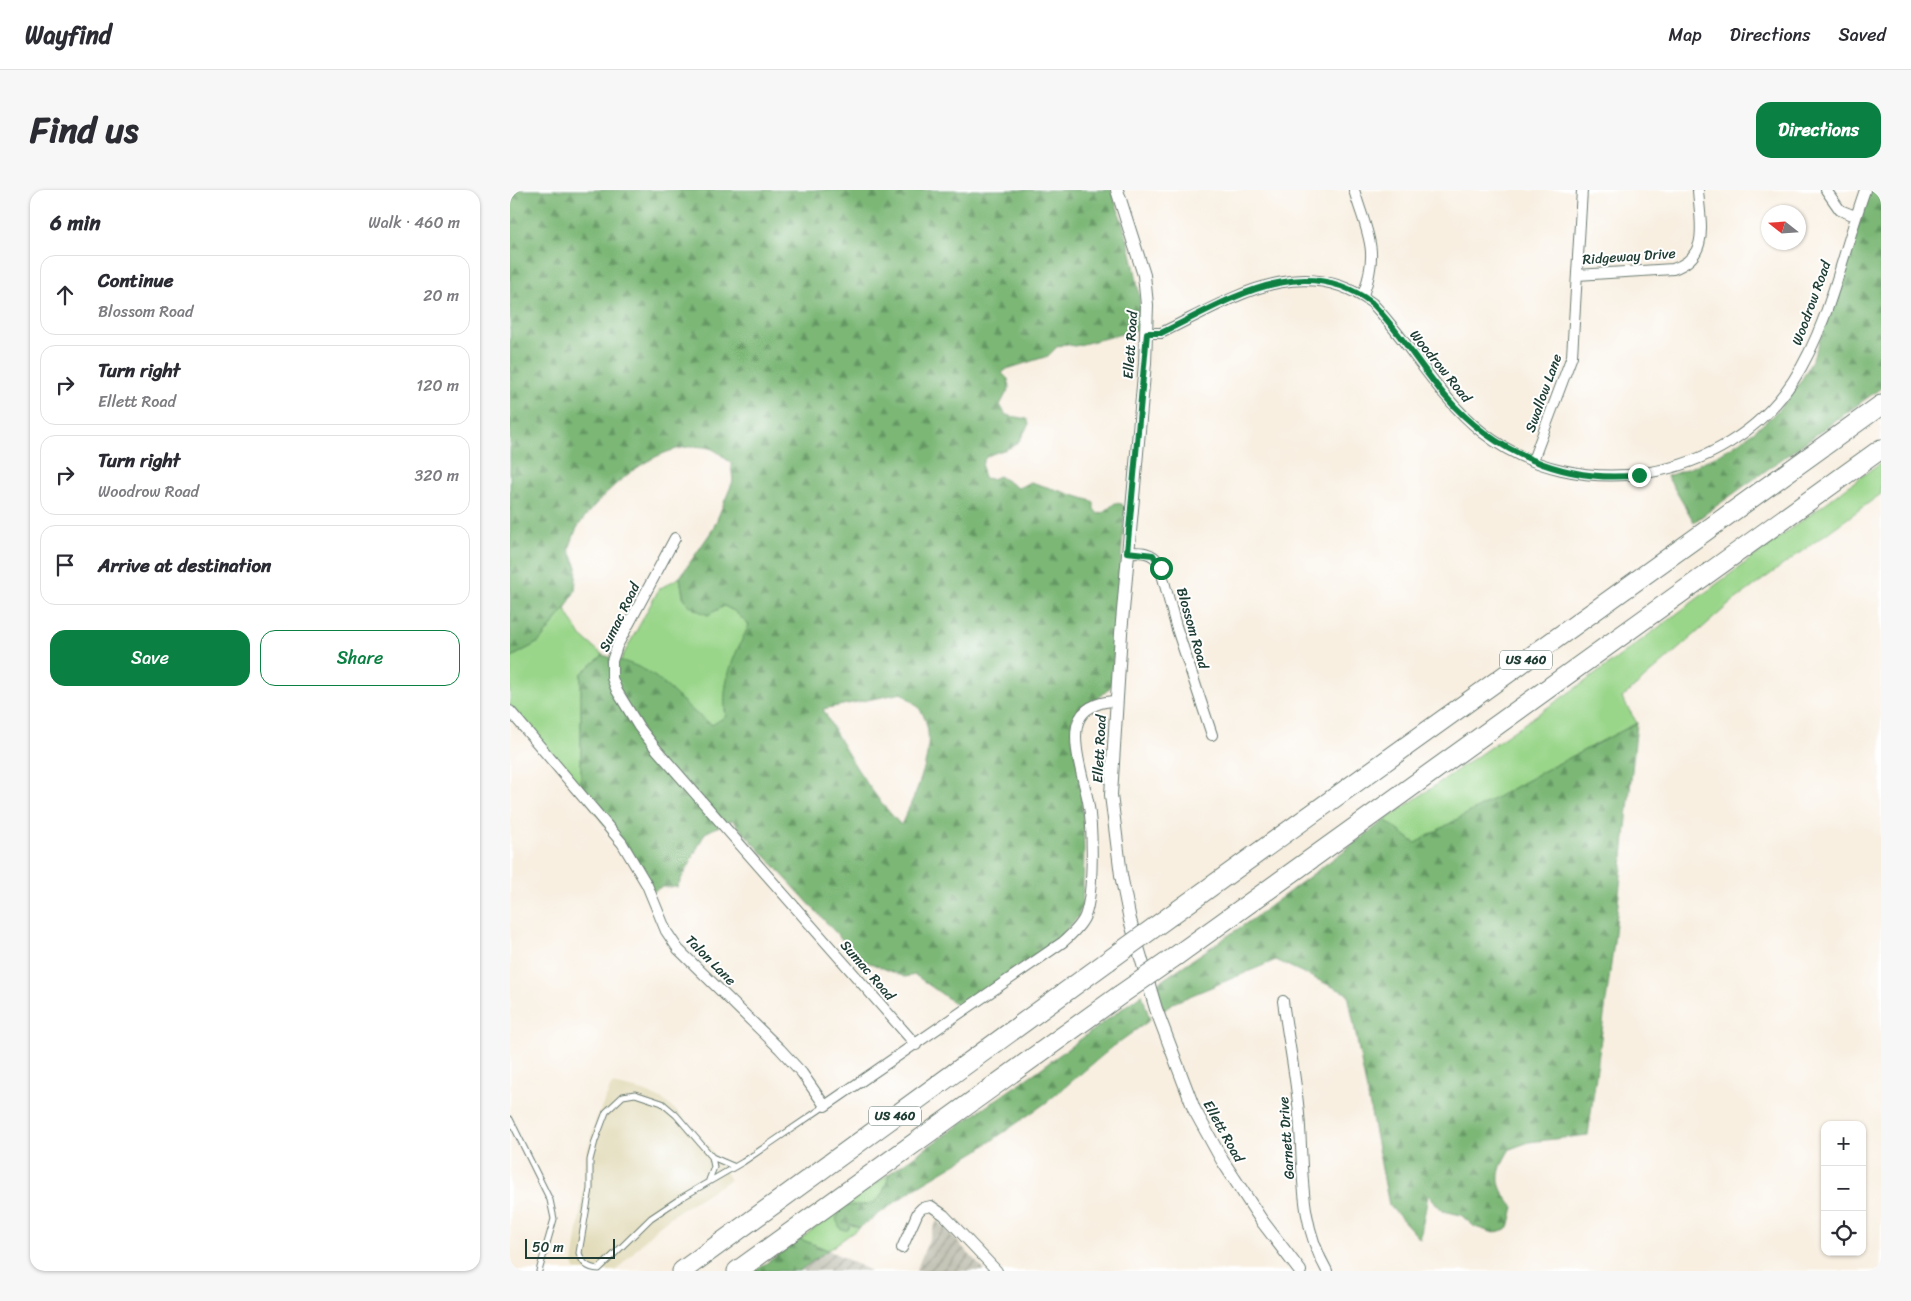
<!DOCTYPE html>
<html lang="en">
<head>
<meta charset="utf-8">
<style>
  body { margin:0; font-family:Sriracha,sans-serif; background:#f7f7f7; color:#2b2b33 }
  .controls { position:absolute; right:15px; bottom:15px; display:grid; overflow:hidden; border-radius:10px; box-shadow:0 1px 4px #0004 }
  .controls button { width:45px; height:45px; display:grid; place-items:center; padding:0; border:0; border-bottom:1px solid #e1e1e2; background:#fff; color:#2b2b33; font:25px sans-serif }
  .compass { position:absolute; left:1251px; top:15px; width:45px; height:45px; border-radius:50%; background:#fff; box-shadow:0 1px 4px #0004; rotate:287deg }
  .scale { position:absolute; left:15px; bottom:12px; width:90px; box-sizing:border-box; padding-left:5px; border:2px solid #1f3d34; border-top:0; font-size:14px; line-height:18px; white-space:nowrap; color:#1f3d34; -webkit-text-stroke:4px #fff; paint-order:stroke }
  .stop { position:absolute; width:15px; height:15px; margin:-11px; border:4px solid #0b8043; border-radius:50%; background:#fff }
  .stop.end { background:#0b8043; border-color:#fff; box-shadow:0 1px 5px #0008 }
  .list { margin:0; padding:0; list-style:none }
  h2 { display:flex; justify-content:space-between; align-items:center; height:65px; margin:0; padding:0 20px; font-size:21px }
  h2 small { font-size:16px; font-weight:400; color:#7c7c81 }
  .list li { display:grid; grid-template-columns:32px 1fr auto; gap:15px; align-items:center; box-sizing:border-box; height:80px; margin:0 10px 10px; padding:0 10px; border:1px solid #e1e1e2; border-radius:15px }
  .list b { display:block; font-size:19px; white-space:nowrap }
  .list p { margin:0; font-size:16px; white-space:nowrap; color:#7c7c81 }
  .list em { font-size:16px; font-style:normal; color:#7c7c81 }
  .actions { display:flex; gap:10px; padding:15px 20px }
  .actions a { flex:1; padding:11px 0; border:1px solid #0b8043; border-radius:15px; text-align:center; font-size:18px; color:#0b8043 }
  .actions .main { background:#0b8043; color:#fff }
  .icon { flex:none; width:28px; height:28px; fill:none; stroke:currentColor; stroke-width:2; stroke-linecap:round; stroke-linejoin:round }
  .map { position:relative; flex:none; width:1371px; height:1081px; overflow:hidden; border-radius:15px }
  header { display:flex; align-items:center; gap:30px; box-sizing:border-box; height:70px; padding:0 25px; background:#fff; border-bottom:1px solid #e1e1e2 }
  header strong { font-size:24px }
  nav { display:flex; gap:28px; margin-inline-start:auto; font-size:18px }
  .intro { display:flex; align-items:center; justify-content:space-between; box-sizing:border-box; height:120px; padding:0 30px }
  h1 { margin:0; font-size:35px }
  .button { padding:12px 22px; border-radius:15px; background:#0b8043; color:#fff; font-size:18px; font-weight:700 }
  main { display:flex; gap:30px; padding:0 30px }
  aside { flex:1; background:#fff; border-radius:15px; box-shadow:0 1px 4px #0004 }
  .map>svg:first-child { display:block }
</style>
</head>
<body>
<header>
<strong>Wayfind</strong>
<nav><a>Map</a><a>Directions</a><a>Saved</a></nav>
</header>
<div class="intro"><h1>Find us</h1><a class="button">Directions</a></div>
<main>
<aside>
<h2>6 min<small>Walk · 460 m</small></h2>
<ul class="list">
<li><svg class="icon" aria-label="ahead" viewBox="0 0 24 24"><path d="M12 20V5M6 11l6-6 6 6"/></svg><div><b>Continue</b><p>Blossom Road</p></div><em>20 m</em></li>
<li><svg class="icon" aria-label="right" viewBox="0 0 24 24"><path d="M7 20v-9h11M14 6l5 5-5 5"/></svg><div><b>Turn right</b><p>Ellett Road</p></div><em>120 m</em></li>
<li><svg class="icon" aria-label="right" viewBox="0 0 24 24"><path d="M7 20v-9h11M14 6l5 5-5 5"/></svg><div><b>Turn right</b><p>Woodrow Road</p></div><em>320 m</em></li>
<li><svg class="icon" aria-label="arrive" viewBox="0 0 24 24"><path d="M6 21V4h12l-3 4 3 4H6"/></svg><div><b>Arrive at destination</b></div></li>
</ul>
<div class="actions"><a class="main">Save</a><a>Share</a></div>
</aside>
<div class="map">
<svg width="1371" height="1081" viewBox="0 0 1371 1081">
  <defs>
    <pattern id="industrial-furrows" width="10" height="10" patternUnits="userSpaceOnUse" patternTransform="scale(1.25)"><rect width="10" height="10" fill="#c5c5b8"/><path d="M-1 1l2-2M0 10L10 0M9 11l2-2" fill="none" stroke="#9fa196"/></pattern>
    <pattern id="forest-firs" width="22" height="20" patternUnits="userSpaceOnUse" patternTransform="scale(1.25)"><rect width="22" height="20" fill="#7bb776"/><path d="M5 1l3.5 6h-7zM16 11l3.5 6h-7z" fill="#649662"/></pattern>
  </defs>
  <rect width="100%" height="100%" fill="#fff"/>
  <filter id="ink" filterUnits="userSpaceOnUse"><feTurbulence type="fractalNoise" baseFrequency=".02" numOctaves="2"/><feDisplacementMap in="SourceGraphic" scale="10" xChannelSelector="R" yChannelSelector="G"/><feConvolveMatrix kernelMatrix="1 2 1 2 8 2 1 2 1" color-interpolation-filters="sRGB"/></filter>
  <filter id="wash" filterUnits="userSpaceOnUse"><feTurbulence type="fractalNoise" baseFrequency=".0096" numOctaves="4" result="noise"/><feDisplacementMap in="SourceGraphic" scale="20" xChannelSelector="R" yChannelSelector="G"/><feGaussianBlur stdDeviation="1.12" result="paint"/><feColorMatrix in="noise" values="0 0 0 0 0 0 0 0 0 0 0 0 0 0 0 0 0 1.4 0 .05"/><feComposite in="paint" operator="in"/></filter>
  <g filter="url(#wash)">
    <rect width="100%" height="100%" fill="#f8efe1"/>
    <!-- built -->
    <path fill="#e2dcba" d="M 102,894 L 134,901 L 153,910 L 169,923 L 200,958 L 220,990 L 170,1020 L 146,1038 L 106,1081 L 66,1081 L 63,1074 L 74,997 L 75,971 L 86,930 Z"/>
    <!-- industrial -->
    <path fill="url(#industrial-furrows)" d="M 427,1030 L 475,1081 L 406,1081 Z
      M 318,1060 L 361,1081 L 289,1081 Z"/>
    <!-- grass -->
    <path fill="#9ad68a" stroke="#5c8a5f" d="M 1371,272 L 1371,304 L 1222,412 L 1112,508 L 1127,533 L 1032,582 L 905,653 L 877,633 L 875,630 L 1083,486 Z
      M 170,387 L 173,407 L 198,425 L 214,416 L 224,421 L 240,435 C 226,462 211,496 216,526 L 203,535 L 190,528 L 167,506 L 110,471 L 149,399 Z
      M 55,419 L 71,446 L 93,465 L 71,484 L 71,602 L 0,515 L 0,468 L 29,452 Z
      M 380,983 C 368,1018 368,1014 333,1016 L 326,1029 L 349,1038 L 318,1060 L 290,1049 Z"/>
    <!-- forest -->
    <path fill="url(#forest-firs)" stroke="#4d7a55" fill-rule="evenodd" d="M 0,0 L 601,0 C 618,46 631,90 631,139 L 565,156 L 554,154 L 547,157 L 538,166 L 497,179 L 492,183 L 498,189 L 499,198 L 490,215 L 496,225 L 517,229 L 519,234 C 515,240 511,250 506,254 C 490,266 465,259 474,288 L 482,289 L 489,286 L 508,298 L 521,292 L 579,310 L 584,313 L 584,319 L 588,324 L 594,322 L 605,313 L 612,314 L 615,319 L 601,496 C 590,511 572,512 565,524 C 557,537 565,559 567,573 C 575,621 575,667 572,715 L 568,727 L 546,751 L 450,817 L 405,785 L 395,787 L 350,769 L 222,630 L 195,643 L 167,697 L 151,697 L 142,702 L 71,602 L 71,484 L 93,465 C 106,469 121,473 133,479 C 159,493 177,520 202,535 L 216,526 C 210,493 225,464 239,435 L 224,421 L 214,416 L 198,425 C 174,416 174,411 170,387 L 203,339 L 223,291 L 221,273 C 215,269 206,259 199,258 C 151,247 92,300 67,338 C 64,344 62,352 59,359 L 67,377 L 65,401 L 55,419 L 29,452 L 0,468 ZM 392,503 C 397,508 405,513 409,518 C 433,550 405,605 391,635 C 359,602 334,560 313,519 Z
      M 1360,0 L 1371,0 L 1371,198 L 1184,332 L 1157,286 C 1211,269 1266,235 1295,184 C 1308,160 1315,134 1323,109 C 1336,73 1348,36 1360,0 Z
      M 1127,533 L 1104,752 L 1078,945 L 1019,952 L 1000,959 C 985,983 984,996 1004,1017 L 999,1038 L 984,1043 L 965,1037 L 951,1025 L 933,1021 L 918,1005 L 910,1049 L 879,1015 L 838,804 L 766,770 L 663,813 L 653,821 L 645,795 L 744,728 L 875,630 L 905,653 L 1032,582 Z
      M 632,804 L 640,830 L 605,855 L 537,912 L 467,961 L 408,996 L 349,1038 L 341,1034 L 338,1040 L 331,1040 L 326,1029 L 333,1016 C 367,1014 369,1017 380,983 L 526,882 Z
      M 290,1049 L 318,1060 L 289,1081 L 245,1081 Z"/>
  </g>
  <g filter="url(#ink)">
    <g fill="none" stroke-linecap="round" stroke-linejoin="round">
      <!-- service casing -->
      <g stroke="#6b7b71" stroke-width="7">
        <path id="service" d="M 0,929 L 40,1010 L 44,1029 L 29,1081
          M 223,976 L 202,967 L 166,925 L 152,913 L 125,904 L 113,906 L 96,922 L 85,951 L 80,970 L 80,999 L 69,1063 C 73,1074 77,1078 89,1079 L 141,1028 L 171,1008 L 233,972 L 315,916
          M 199,990 L 204,977 L 202,967"/>
      </g>
      <!-- minor casing -->
      <g stroke="#6b7b71" stroke-width="12">
        <path id="minor" d="M 844,0 C 857,44 870,59 853,105
          M 1316,0 L 1330,20 L 1345,26
          M 1067,85 L 1163,79 C 1201,66 1190,33 1188,0
          M 637,143 L 651,143 C 718,111 791,60 862,113 C 901,154 927,206 972,242 C 1067,317 1217,292 1283,191 C 1319,136 1333,62 1355,0
          M 1023,270 L 1062,166 L 1072,0
          M 165,348 L 107,456 L 102,471 L 102,488 L 107,501 L 129,537 L 147,560 L 406,855
          M 617,362 C 629,362 642,361 649,373 L 666,436 L 702,545
          M 0,521 L 112,653 L 137,695 L 156,741 L 168,759 L 270,859 L 292,883 L 315,916 L 553,752 C 561,745 571,736 575,726 C 584,702 583,636 578,611 C 574,590 559,547 570,528 C 577,515 594,511 607,511
          M 773,811 C 778,849 786,886 789,924 C 794,980 788,1030 817,1081
          M 392,1058 L 408,1022 L 412,1018 L 421,1016 L 434,1025 L 487,1081"/>
      </g>
      <!-- tertiary casing -->
      <g stroke="#6b7b71" stroke-width="14">
        <path id="tertiary" d="M 607,0 L 634,85 L 637,115 L 635,173 L 611,443 L 601,605 L 611,685 L 620,730 L 646,819 L 684,919 L 712,970 L 752,1031 L 790,1081"/>
      </g>
      <!-- motorway casing -->
      <g stroke="#6b7b71" stroke-width="21">
        <path id="motorway" d="M 660,726 L 1371,215
          M 666,766 L 1371,259
          M 172,1081 L 598,771
          M 227,1081 L 610,805"/>
      </g>
      <!-- service -->
      <use href="#service" stroke="#fff" stroke-width="5"/>
      <!-- minor -->
      <use href="#minor" stroke="#fff" stroke-width="10"/>
      <!-- tertiary -->
      <use href="#tertiary" stroke="#fff" stroke-width="12"/>
      <!-- motorway -->
      <use href="#motorway" stroke="#fff" stroke-width="19"/>
      <!-- motorway-bridge casing -->
      <g stroke="#6b7b71" stroke-width="21" stroke-linecap="butt">
        <path id="motorway-bridge" d="M 598,771 L 660,726
          M 610,805 L 666,766"/>
      </g>
      <!-- motorway-bridge -->
      <use href="#motorway-bridge" stroke="#fff" stroke-width="19"/>
    </g>
  </g>
  <g fill="none" stroke-linecap="round" stroke-linejoin="round" filter="url(#ink)">
    <!-- route -->
    <path stroke="#0b8043" stroke-width="6" d="M 651,378 L 643,365 L 617,362 L 637,143 L 651,143 C 718,111 792,60 862,113 C 889,141 910,176 935,206 C 983,262 1055,294 1129,285"/>
  </g>
  <g text-anchor="middle" stroke-width="4" stroke-linejoin="round" paint-order="stroke">
    <!-- shield labels -->
    <g fill="#fff" stroke="#627771" stroke-width="1">
      <rect x="990" y="460.5" width="52" height="19" rx="4"/>
      <rect x="359" y="916.5" width="52" height="19" rx="4"/>
    </g>
    <g font-size="12" font-weight="bold" fill="#1f3d34">
      <text x="1016" y="474">US 460</text>
      <text x="385" y="930">US 460</text>
    </g>
    <!-- street labels -->
    <g font-size="14" fill="#1f3d34" stroke="#fff">
      <text transform="translate(1119 66) rotate(-4)" y="5">Ridgeway Drive</text>
      <text transform="translate(1301 113) rotate(-70)" y="5">Woodrow Road</text>
      <text transform="translate(620 155) rotate(-86)" y="5">Ellett Road</text>
      <text transform="translate(931 176) rotate(51)" y="5">Woodrow Road</text>
      <text transform="translate(1033 203) rotate(-70)" y="5">Swallow Lane</text>
      <text transform="translate(109 427) rotate(-64)" y="5">Sumac Road</text>
      <text transform="translate(683 438) rotate(74)" y="5">Blossom Road</text>
      <text transform="translate(589 559) rotate(-87)" y="5">Ellett Road</text>
      <text transform="translate(201 770) rotate(45)" y="5">Talon Lane</text>
      <text transform="translate(358 780) rotate(49)" y="5">Sumac Road</text>
      <text transform="translate(714 941) rotate(61)" y="5">Ellett Road</text>
      <text transform="translate(776 948) rotate(-94)" y="5">Garnett Drive</text>
    </g>
  </g>
</svg>
<div class="controls">
<button>+</button>
<button>−</button>
<button><svg class="icon" aria-label="locate" viewBox="0 0 24 24"><circle cx="12" cy="12" r="6"/><path d="M12 2v4M12 18v4M2 12h4M18 12h4"/></svg></button>
</div>
<svg class="compass" viewBox="-18 -18 36 36"><path d="M0-13l5 13h-10z" fill="#e53935"/><path d="M0 13l5-13h-10z" fill="#7c7c81"/></svg>
<div class="scale">50 m</div>
<div class="stop" style="left:651px;top:378px"></div>
<div class="stop end" style="left:1129px;top:285px"></div>
</div>
</main>
</body>
</html>
